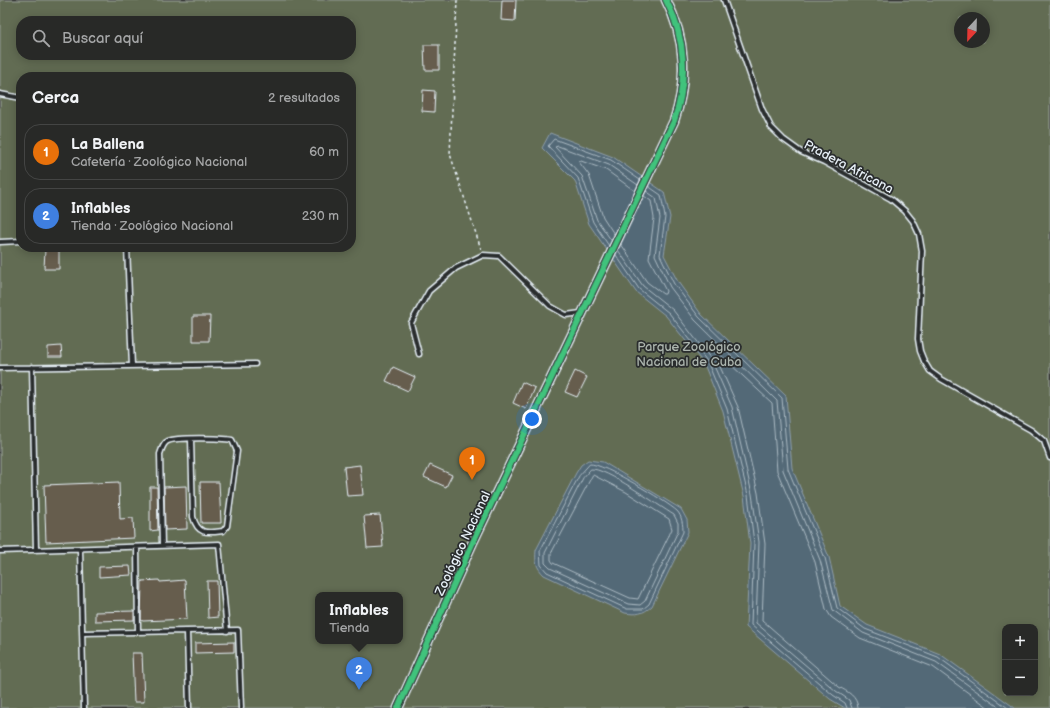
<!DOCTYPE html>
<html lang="es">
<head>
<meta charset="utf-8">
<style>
  body { margin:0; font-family:"Balsamiq Sans",sans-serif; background:#30312f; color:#f1f3f6 }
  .controls { position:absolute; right:12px; bottom:12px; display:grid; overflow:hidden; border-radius:8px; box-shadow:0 2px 10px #0003 }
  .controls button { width:36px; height:36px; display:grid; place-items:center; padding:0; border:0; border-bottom:1px solid #444544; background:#282927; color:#f1f3f6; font:20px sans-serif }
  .compass { position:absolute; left:954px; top:12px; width:36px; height:36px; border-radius:50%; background:#282927; box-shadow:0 2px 10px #0003; rotate:202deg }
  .you { position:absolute; left:532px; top:419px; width:14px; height:14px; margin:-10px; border:3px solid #fff; border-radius:50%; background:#1a73e8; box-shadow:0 0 0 6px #1a73e833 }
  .badge { display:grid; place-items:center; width:26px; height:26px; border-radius:50%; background:#ff9aa2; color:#fff; font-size:13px; font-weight:700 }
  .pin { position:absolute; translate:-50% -33px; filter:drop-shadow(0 1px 2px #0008) }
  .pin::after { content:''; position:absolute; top:21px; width:14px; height:12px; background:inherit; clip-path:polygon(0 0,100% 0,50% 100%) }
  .popup { position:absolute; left:315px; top:592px; width:88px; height:52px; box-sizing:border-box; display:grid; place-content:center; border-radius:8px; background:#282927; filter:drop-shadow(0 1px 3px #0005); font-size:13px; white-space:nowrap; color:#a5a6a7 }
  .popup b { font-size:15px; color:#f1f3f6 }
  .popup::after { content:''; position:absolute; left:50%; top:100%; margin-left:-8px; border:8px solid transparent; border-top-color:#282927 }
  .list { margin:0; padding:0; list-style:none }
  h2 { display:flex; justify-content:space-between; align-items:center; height:52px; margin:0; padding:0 16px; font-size:17px }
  h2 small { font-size:13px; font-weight:400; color:#a5a6a7 }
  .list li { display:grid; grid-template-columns:26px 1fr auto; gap:12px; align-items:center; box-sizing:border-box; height:56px; margin:0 8px 8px; padding:0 8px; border:1px solid #444544; border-radius:16px }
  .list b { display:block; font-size:15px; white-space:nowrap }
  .list p { margin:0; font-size:13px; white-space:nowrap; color:#a5a6a7 }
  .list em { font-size:13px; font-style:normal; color:#a5a6a7 }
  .icon { flex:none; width:22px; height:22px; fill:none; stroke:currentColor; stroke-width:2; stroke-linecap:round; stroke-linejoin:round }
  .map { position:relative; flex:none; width:1050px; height:708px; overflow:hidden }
  .search { position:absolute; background:#282927; box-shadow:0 2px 10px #0003; left:16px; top:16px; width:340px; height:44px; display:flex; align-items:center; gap:10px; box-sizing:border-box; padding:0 14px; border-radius:16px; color:#a5a6a7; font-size:15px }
  .panel { position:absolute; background:#282927; box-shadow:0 2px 10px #0003; left:16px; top:72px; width:340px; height:180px; border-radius:16px }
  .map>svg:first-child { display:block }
</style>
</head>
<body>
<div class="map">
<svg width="1050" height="708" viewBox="0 0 1050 708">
  <rect width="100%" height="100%" fill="#363734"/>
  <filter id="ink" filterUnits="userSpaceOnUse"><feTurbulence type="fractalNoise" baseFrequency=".025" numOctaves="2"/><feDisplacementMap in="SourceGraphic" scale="8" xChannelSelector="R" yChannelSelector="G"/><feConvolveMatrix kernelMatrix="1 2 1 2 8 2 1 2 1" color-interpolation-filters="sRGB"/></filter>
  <g filter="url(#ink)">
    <!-- green -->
    <path fill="#626c53" stroke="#a5aea6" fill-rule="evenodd" d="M 0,0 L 1050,0 L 1050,708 L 0,708 ZM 960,18 L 984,18 L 984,42 L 960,42 ZM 21,21 L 351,21 L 351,55 L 21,55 ZM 21,77 L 351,77 L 351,247 L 21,247 ZM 318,595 L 400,595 L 400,641 L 318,641 ZM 1005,627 L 1035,627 L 1035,693 L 1005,693 Z"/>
    <!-- water -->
    <path fill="#536977" stroke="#8f9fab" d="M 550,133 L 613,157 L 664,192 L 670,217 L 664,255 L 678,282 L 701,314 L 786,396 L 792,468 L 829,557 L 840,606 L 867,625 L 940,654 L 1015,708 L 845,708 L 830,699 L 746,627 L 750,544 L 744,496 L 723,411 L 704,364 L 666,316 L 636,292 L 589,224 L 575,181 L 542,148 Z
      M 588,460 L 603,462 L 681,509 L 687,520 L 688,532 L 652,606 C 643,614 637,615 625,613 L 544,575 C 536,567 535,562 536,550 L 576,473 L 581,465 Z"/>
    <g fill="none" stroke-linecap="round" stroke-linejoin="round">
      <!-- shore -->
      <path stroke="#acbbc4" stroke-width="1" d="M 648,186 L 661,195 L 665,217 L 660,255 L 674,284 L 699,317 L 782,398 L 788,469 L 825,558 L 837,608 L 865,629 L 938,657 L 1008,708
        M 646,191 L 656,198 L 660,218 L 655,255 L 670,287 L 695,320 L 777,401 L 783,470 L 820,560 L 833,610 L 863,633 L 936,662 L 1000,708
        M 614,234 L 603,217 L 589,175 L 579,162 L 581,161 L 606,170 L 635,191
        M 611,240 L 597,220 L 582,176 L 555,147 L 558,146 L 609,165 L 638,185
        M 621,244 L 647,282 L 663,294 L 665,294 L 666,291 L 649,258 L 654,218 L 651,201 L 644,196
        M 609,246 L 593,222 L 578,178 L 548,146 L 554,139 L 611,160 L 640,180
        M 618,250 L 643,286 L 673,310 L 711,359 L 732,407 L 752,494 L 759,542 L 756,623 L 836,691 L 849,700 L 852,708
        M 616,255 L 639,289 L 669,313 L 707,361 L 727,409 L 748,495 L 754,543 L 751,625 L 833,695 L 845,703 L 847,708
        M 590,464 C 603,463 666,501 677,511 C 682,516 683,525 683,532 L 649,604 L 643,609 L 627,609 L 547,572 L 541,565 L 540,551 L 579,476 Z
        M 591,469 C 605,467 659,506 674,515 L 678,523 L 678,531 L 645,601 L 640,605 L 628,604 L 550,568 L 545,563 L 545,553 L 583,478 Z
        M 593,475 L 626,492 L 669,519 L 672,529 L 638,599 L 630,598 L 553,563 L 551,560 L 551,554 Z
        M 858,708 C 857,696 848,692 839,687 L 762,620 L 765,544 L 758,493 L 738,407 L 713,351 L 714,349 L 772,403 L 777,471 L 815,562 L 826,609 L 831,617 L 860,638 L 933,667 L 989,708"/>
    </g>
    <!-- building -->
    <path fill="#665d4e" stroke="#e8f1f8" d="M 502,0 L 516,0 L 515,21 L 501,20 Z
      M 424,45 L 439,45 L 439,70 L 425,70 Z
      M 423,90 L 435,91 L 434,112 L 422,111 Z
      M 45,249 L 59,249 L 59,269 L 44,269 Z
      M 193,316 L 210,316 L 209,341 L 193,341 Z
      M 61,346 L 62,357 L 48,357 L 48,347 Z
      M 393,367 L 415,377 L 408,391 L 386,381 Z
      M 575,371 L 587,377 L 577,397 L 565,392 Z
      M 522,382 L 535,388 L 526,409 L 513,403 Z
      M 360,465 L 363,495 L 347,496 L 344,467 Z
      M 430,465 L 452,475 L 446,487 L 424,477 Z
      M 119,482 L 120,519 L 133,518 L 134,538 L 46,542 L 44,485 Z
      M 200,482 L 219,482 L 221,523 L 201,523 Z
      M 186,486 L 187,529 L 165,530 L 164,487 Z
      M 150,487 L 157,487 L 158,530 L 150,531 Z
      M 380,515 L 383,547 L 367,548 L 364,516 Z
      M 130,566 L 131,575 L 99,577 L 99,567 Z
      M 159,580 L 160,582 L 185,580 L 187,619 L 143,621 L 141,620 L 142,581 Z
      M 207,581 L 217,581 L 218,617 L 208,618 Z
      M 134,611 L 134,620 L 95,621 L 95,612 Z
      M 234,642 L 234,652 L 195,653 L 195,643 Z
      M 132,653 L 142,653 L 144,702 L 134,702 Z"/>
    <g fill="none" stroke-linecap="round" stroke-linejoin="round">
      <!-- service casing -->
      <g stroke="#e8f1f8" stroke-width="7">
        <path id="service" d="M 724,0 L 762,109 L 771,127 L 783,139 L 801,152 L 824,162 L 891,199 L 905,211 L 913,221 L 919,234 L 922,251 L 918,339 L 920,351 L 924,361 L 930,371 L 941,379 L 1031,430 L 1044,441 L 1050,458
          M 0,94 L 21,98
          M 0,242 L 21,241
          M 127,247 L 132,366
          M 419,354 L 411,323 L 429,291 L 456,268 L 483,255 L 499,256 L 550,306 L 566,315 L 581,313
          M 32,367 L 36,550
          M 0,368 L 255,364
          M 162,546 L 160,454 C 162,449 163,443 168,441 C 176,437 222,438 232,440 L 237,451 L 227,526 L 223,531 C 207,533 198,535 193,517 L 191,439
          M 137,547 L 138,632
          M 80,549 L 84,708
          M 0,551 L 219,544 L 227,631
          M 187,631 L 189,708
          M 83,633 L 238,630 L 241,708"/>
      </g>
      <!-- minor casing -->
      <g stroke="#e8f1f8" stroke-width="11">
        <path id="minor" d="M 398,708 L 473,542 L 674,121 C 688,81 686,38 666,0"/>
      </g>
      <!-- path -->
      <path stroke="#e8f1f8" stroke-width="1.5" stroke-dasharray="3 3" stroke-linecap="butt" d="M 457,0 L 450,154 L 481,249"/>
      <!-- service -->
      <use href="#service" stroke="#2a2d2e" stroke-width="4"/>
      <!-- minor -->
      <use href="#minor" stroke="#2a2d2e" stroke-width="8"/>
      <!-- cycleway casing -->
      <g stroke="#2a2d2e" stroke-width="8">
        <path id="cycleway" d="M 398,708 L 473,542 L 674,121 C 688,81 686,38 666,0"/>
      </g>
      <!-- cycleway -->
      <use href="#cycleway" stroke="#40c37c" stroke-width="6"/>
    </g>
  </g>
  <g text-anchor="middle" stroke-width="3.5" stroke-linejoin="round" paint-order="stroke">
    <!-- street labels -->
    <g font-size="13" fill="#e8f1f8" stroke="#2a2d2e">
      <text transform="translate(849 166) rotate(28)" y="5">Pradera Africana</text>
      <text transform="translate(462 543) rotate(-65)" y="5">Zoológico Nacional</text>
    </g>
    <!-- park labels -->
    <g font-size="13" fill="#acb5ae" stroke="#2a2d2e">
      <text x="689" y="351">Parque Zoológico<tspan x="689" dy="15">Nacional de Cuba</tspan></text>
    </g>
  </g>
</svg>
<div class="controls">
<button>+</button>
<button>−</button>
</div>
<svg class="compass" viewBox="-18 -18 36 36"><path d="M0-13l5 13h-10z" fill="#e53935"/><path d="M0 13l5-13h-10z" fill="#a5a6a7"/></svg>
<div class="you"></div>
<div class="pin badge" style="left:472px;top:480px;background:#e8710a">1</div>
<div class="pin badge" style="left:359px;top:690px;background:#3f7fe0">2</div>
<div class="popup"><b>Inflables</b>Tienda</div>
<div class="search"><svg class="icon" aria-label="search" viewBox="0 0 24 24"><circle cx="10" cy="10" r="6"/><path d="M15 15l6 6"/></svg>Buscar aquí</div>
<section class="panel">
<h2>Cerca<small>2 resultados</small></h2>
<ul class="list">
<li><span class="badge" style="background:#e8710a">1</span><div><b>La Ballena</b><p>Cafetería · Zoológico Nacional</p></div><em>60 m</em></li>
<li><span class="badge" style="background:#3f7fe0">2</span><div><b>Inflables</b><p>Tienda · Zoológico Nacional</p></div><em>230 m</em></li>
</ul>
</section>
</div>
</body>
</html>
